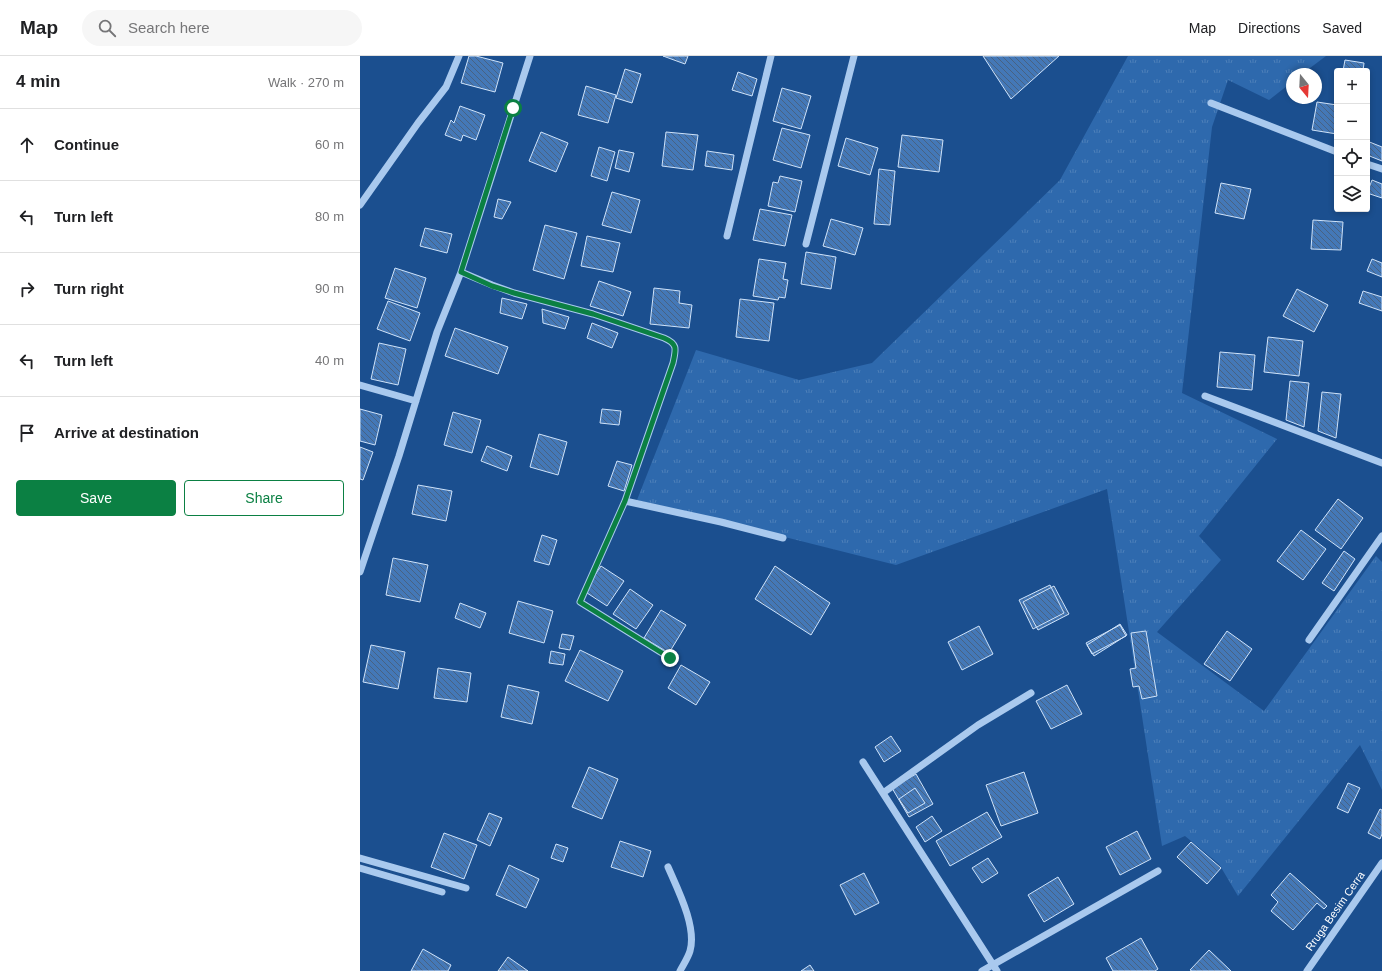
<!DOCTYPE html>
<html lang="en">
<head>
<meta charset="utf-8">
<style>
  body { margin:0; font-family:Helvetica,sans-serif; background:#f6f6f6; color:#202124 }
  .controls { position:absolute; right:12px; top:12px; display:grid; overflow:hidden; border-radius:4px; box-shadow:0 2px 6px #0003 }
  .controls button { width:36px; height:36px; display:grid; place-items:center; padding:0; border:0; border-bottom:1px solid #e0e0e0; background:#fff; color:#202124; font:20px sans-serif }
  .compass { position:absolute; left:926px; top:12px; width:36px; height:36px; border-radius:50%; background:#fff; box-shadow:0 2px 6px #0003; rotate:162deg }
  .stop { position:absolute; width:12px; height:12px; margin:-9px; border:3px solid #0b8043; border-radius:50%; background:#fff }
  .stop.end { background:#0b8043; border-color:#fff; box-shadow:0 1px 4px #0008 }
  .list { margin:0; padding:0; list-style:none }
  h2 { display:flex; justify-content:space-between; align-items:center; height:52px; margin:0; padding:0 16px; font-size:17px }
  h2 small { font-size:13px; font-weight:400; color:#757577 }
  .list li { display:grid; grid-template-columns:26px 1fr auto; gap:12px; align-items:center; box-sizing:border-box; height:72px; padding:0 16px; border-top:1px solid #e0e0e0 }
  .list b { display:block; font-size:15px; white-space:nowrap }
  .list em { font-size:13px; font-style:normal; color:#757577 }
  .actions { display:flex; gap:8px; padding:12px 16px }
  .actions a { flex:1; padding:9px 0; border:1px solid #0b8043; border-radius:4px; text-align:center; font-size:14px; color:#0b8043 }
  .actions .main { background:#0b8043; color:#fff }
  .icon { flex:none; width:22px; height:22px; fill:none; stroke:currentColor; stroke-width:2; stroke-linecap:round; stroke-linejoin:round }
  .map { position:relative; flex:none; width:1022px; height:915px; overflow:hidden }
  header { display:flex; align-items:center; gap:24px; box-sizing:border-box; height:56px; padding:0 20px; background:#fff; border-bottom:1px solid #e0e0e0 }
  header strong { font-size:19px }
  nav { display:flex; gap:22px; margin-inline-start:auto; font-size:14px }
  .search { width:280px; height:36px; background:#f6f6f6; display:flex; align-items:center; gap:10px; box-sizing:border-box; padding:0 14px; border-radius:22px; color:#757577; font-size:15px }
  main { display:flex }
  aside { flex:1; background:#fff }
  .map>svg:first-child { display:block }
</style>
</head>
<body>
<header>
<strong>Map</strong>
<div class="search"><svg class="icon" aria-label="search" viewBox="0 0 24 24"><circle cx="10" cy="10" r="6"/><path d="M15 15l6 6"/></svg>Search here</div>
<nav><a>Map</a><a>Directions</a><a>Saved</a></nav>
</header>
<main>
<aside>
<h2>4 min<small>Walk · 270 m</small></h2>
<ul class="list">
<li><svg class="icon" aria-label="ahead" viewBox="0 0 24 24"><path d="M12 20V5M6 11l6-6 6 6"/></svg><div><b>Continue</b></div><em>60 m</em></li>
<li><svg class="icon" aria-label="left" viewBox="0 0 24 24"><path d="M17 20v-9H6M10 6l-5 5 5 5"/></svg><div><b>Turn left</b></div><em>80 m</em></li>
<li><svg class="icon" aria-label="right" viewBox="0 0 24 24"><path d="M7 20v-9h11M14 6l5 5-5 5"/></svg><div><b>Turn right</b></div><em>90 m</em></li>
<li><svg class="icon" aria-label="left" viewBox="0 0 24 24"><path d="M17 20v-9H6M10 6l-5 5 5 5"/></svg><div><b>Turn left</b></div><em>40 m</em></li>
<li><svg class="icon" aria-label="arrive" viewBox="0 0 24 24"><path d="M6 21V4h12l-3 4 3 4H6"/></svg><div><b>Arrive at destination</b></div></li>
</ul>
<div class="actions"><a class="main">Save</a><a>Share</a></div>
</aside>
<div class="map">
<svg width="1022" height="915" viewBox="0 0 1022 915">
  <defs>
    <pattern id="grass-tufts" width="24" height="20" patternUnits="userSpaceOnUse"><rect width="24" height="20" fill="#2e69ad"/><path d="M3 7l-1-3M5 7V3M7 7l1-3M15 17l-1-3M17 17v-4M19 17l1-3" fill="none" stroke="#4d80b9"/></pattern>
    <pattern id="building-back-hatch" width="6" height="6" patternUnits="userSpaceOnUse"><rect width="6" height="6" fill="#4478b7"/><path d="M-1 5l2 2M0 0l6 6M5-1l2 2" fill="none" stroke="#486282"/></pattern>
  </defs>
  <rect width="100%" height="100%" fill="#1b4f8f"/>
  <!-- grass -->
  <path fill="url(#grass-tufts)" d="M 768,0 L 966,0 L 942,18 L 932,18 L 932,26 L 909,44 L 868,24 L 852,71 L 822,337 L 917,383 L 839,480 L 861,504 L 797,576 L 904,655 L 1016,500 L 1022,506 L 1022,734 L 1000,689 L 878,840 L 859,808 L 825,780 L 802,790 L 747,433 L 536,509 L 277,444 L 336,294 L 439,324 L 512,307 L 700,124 Z"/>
  <!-- building -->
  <path fill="url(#building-back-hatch)" stroke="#cfe3fa" d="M 109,0 L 116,0 L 143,7 L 135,36 L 101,27 Z
    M 303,0 L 328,0 L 325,8 Z
    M 623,0 L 699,0 L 651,43 Z
    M 985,4 L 1004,7 L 1003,15 L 983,15 Z
    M 265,13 L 281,18 L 272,47 L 256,42 Z
    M 378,16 L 397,23 L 392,40 L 372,34 Z
    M 226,30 L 256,39 L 248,67 L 218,59 Z
    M 422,32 L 451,40 L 441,73 L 413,65 Z
    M 957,46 L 977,49 L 977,78 L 952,74 Z
    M 100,50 L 125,59 L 116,84 L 103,79 L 101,85 L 85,79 L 91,64 L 94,67 Z
    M 422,72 L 450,79 L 441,112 L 413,104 Z
    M 181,76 L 208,87 L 196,116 L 169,105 Z
    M 306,76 L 338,79 L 333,114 L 302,110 Z
    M 542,79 L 583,84 L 579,116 L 538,111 Z
    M 486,82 L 518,92 L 510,119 L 478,110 Z
    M 1007,85 L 1022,91 L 1022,105 L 1007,99 Z
    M 239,91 L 255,96 L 247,125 L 231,120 Z
    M 259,94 L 274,97 L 269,116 L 255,112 Z
    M 347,95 L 374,99 L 372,114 L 345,110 Z
    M 519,113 L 535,115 L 530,169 L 514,168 Z
    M 420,120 L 442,125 L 435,156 L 408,150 L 413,126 L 418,127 Z
    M 1012,124 L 1022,128 L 1022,142 L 1007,137 Z
    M 861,127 L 891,133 L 884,163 L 855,157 Z
    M 252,136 L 280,144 L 271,177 L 242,169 Z
    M 138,143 L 151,146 L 142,163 L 134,161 Z
    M 400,153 L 432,159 L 425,190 L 393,184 Z
    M 471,163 L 503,172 L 495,199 L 463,190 Z
    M 953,164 L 983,166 L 981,194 L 951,193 Z
    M 185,169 L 217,177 L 204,223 L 173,214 Z
    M 65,172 L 92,178 L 87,197 L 60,190 Z
    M 227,180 L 260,187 L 253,216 L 221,210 Z
    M 446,196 L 476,201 L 471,233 L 441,228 Z
    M 399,203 L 426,207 L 423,223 L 428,224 L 425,242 L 419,241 L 418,244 L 393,240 Z
    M 1012,203 L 1022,207 L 1022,221 L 1007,215 Z
    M 35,212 L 66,222 L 57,252 L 25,242 Z
    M 239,225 L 271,236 L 263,260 L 230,250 Z
    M 294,232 L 320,235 L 319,247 L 332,249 L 329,272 L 290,268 Z
    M 937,233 L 968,249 L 954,276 L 923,260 Z
    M 1003,235 L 1022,241 L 1022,255 L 999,247 Z
    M 142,242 L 167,248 L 162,263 L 140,257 Z
    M 380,243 L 414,247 L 409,285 L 376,281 Z
    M 28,245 L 60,257 L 50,285 L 17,273 Z
    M 182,253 L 209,261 L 205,273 L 183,267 Z
    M 232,267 L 258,277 L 252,292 L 227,282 Z
    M 95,272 L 148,291 L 138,318 L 85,300 Z
    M 908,281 L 943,285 L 939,320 L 904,316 Z
    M 19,287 L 46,293 L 38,329 L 11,323 Z
    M 860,296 L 895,299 L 892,334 L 857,331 Z
    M 930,325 L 949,327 L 944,371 L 926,364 Z
    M 962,336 L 981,338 L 976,382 L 958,375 Z
    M 0,353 L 22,359 L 15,389 L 0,385 Z
    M 242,353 L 261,355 L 259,369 L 240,367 Z
    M 93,356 L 121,364 L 112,397 L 84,389 Z
    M 179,378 L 207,386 L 198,419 L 170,411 Z
    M 127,390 L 152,400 L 147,415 L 121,405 Z
    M 0,391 L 13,396 L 3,424 L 0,423 Z
    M 257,405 L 272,409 L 264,435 L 248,430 Z
    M 58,429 L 92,435 L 86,465 L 52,458 Z
    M 978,443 L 1003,462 L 981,493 L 955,474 Z
    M 941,474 L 966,493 L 943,524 L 917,505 Z
    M 182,479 L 197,484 L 189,509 L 174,505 Z
    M 984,495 L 995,503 L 974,535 L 962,527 Z
    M 33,502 L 68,509 L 60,546 L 26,539 Z
    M 241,510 L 264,525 L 247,550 L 224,535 Z
    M 415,510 L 470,547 L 451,579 L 395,543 Z
    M 690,529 L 704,557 L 673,573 L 659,544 Z
    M 694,530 L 709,558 L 678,574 L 663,546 Z
    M 270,533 L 293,549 L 276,573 L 253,558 Z
    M 158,545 L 193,555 L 184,587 L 149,577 Z
    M 100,547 L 126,557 L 120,572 L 95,562 Z
    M 301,554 L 326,569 L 309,597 L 284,582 Z
    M 760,568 L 767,579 L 734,600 L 727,589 Z
    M 760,569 L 766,580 L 732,598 L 726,587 Z
    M 619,570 L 633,598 L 602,614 L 588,586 Z
    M 786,575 L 797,640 L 782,643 L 779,630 L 773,631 L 770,613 L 776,612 L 771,577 Z
    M 867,575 L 892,593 L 870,625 L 844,608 Z
    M 202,578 L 214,580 L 210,594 L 199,592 Z
    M 11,589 L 45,596 L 38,633 L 3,626 Z
    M 220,594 L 263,615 L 248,645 L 205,625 Z
    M 191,595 L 205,598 L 203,609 L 189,607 Z
    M 321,609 L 350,626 L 336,649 L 308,632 Z
    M 78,612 L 111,617 L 107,646 L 74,642 Z
    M 148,629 L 179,636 L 172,668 L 141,661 Z
    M 707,629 L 722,658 L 691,673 L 676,645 Z
    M 531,680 L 541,695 L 524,706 L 515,691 Z
    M 229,711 L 258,723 L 242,763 L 212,751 Z
    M 664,716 L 678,757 L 641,770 L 626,729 Z
    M 556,718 L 573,748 L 549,761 L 532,732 Z
    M 988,727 L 1000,732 L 988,757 L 977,752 Z
    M 555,732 L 565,747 L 548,757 L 539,743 Z
    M 1020,753 L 1022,754 L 1022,778 L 1020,783 L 1008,777 Z
    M 627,756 L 642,781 L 590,810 L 576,785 Z
    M 129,757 L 142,762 L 130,790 L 117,784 Z
    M 572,760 L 582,775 L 565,786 L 556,771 Z
    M 777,775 L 791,803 L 760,819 L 746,791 Z
    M 84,777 L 117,789 L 104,823 L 71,811 Z
    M 260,785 L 291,795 L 283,821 L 251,811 Z
    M 831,786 L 861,812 L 847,828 L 817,801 Z
    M 196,788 L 208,792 L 203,806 L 191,802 Z
    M 628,802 L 638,817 L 622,827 L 612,812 Z
    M 149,809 L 179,823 L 166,852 L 136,839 Z
    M 504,817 L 519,847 L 495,859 L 480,829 Z
    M 930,817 L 967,850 L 964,853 L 957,847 L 933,874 L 911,855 L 918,846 L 911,839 Z
    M 698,821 L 714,848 L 684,866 L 668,839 Z
    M 781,882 L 798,913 L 795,915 L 753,915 L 746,902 Z
    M 63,893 L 91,909 L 88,915 L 51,915 Z
    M 849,894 L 871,915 L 832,915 L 830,914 Z
    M 148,901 L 168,915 L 138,915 Z
    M 450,909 L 454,915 L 441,915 Z"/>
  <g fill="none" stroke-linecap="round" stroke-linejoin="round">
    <!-- minor -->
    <path stroke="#a9c9ee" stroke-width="7" d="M 851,47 L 977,96
      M 1007,108 L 1022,113
      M 0,149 L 58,67 L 86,31 L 99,0
      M 367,180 L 411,0
      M 446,188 L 494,0
      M 101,216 L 132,229 L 154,237 L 233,258 L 304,282 C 318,288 316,293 313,307 L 265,445 L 220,546 L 310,602
      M 0,329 L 56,345
      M 845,340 L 1022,407
      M 265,445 L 361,466 L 423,482
      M 0,516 L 39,400 L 77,276 L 101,216 L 170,0
      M 949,584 L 1022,480
      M 503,706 L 637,915
      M 523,737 L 618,669 L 671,637
      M 0,802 L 106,832
      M 308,811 C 318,834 337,871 330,895 C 328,902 323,909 320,915
      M 0,812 L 82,836
      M 622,915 L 798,815
      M 947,915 L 1022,807"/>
  </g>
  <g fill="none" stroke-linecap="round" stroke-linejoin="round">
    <!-- route -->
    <path stroke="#0b8043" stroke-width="5" d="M 153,52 L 101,216 L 132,230 L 154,237 L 233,258 L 304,282 C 318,288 316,293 313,307 L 265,445 L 220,546 L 310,602"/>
  </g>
  <g text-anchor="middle" stroke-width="3" stroke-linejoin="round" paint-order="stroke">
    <!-- street labels -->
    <g font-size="11" fill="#fff" stroke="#1b4f8f">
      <text transform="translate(975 855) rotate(-55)" y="4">Rruga Besim Cerra</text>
    </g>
  </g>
</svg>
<div class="controls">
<button>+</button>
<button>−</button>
<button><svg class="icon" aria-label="locate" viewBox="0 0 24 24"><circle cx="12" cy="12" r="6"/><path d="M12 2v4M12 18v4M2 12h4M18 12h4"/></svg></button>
<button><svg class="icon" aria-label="layers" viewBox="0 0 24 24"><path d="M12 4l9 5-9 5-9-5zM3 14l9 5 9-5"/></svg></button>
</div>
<svg class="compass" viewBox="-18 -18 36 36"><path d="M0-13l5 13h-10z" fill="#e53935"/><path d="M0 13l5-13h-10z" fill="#757577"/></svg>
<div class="stop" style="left:153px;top:52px"></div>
<div class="stop end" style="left:310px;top:602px"></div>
</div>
</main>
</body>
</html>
